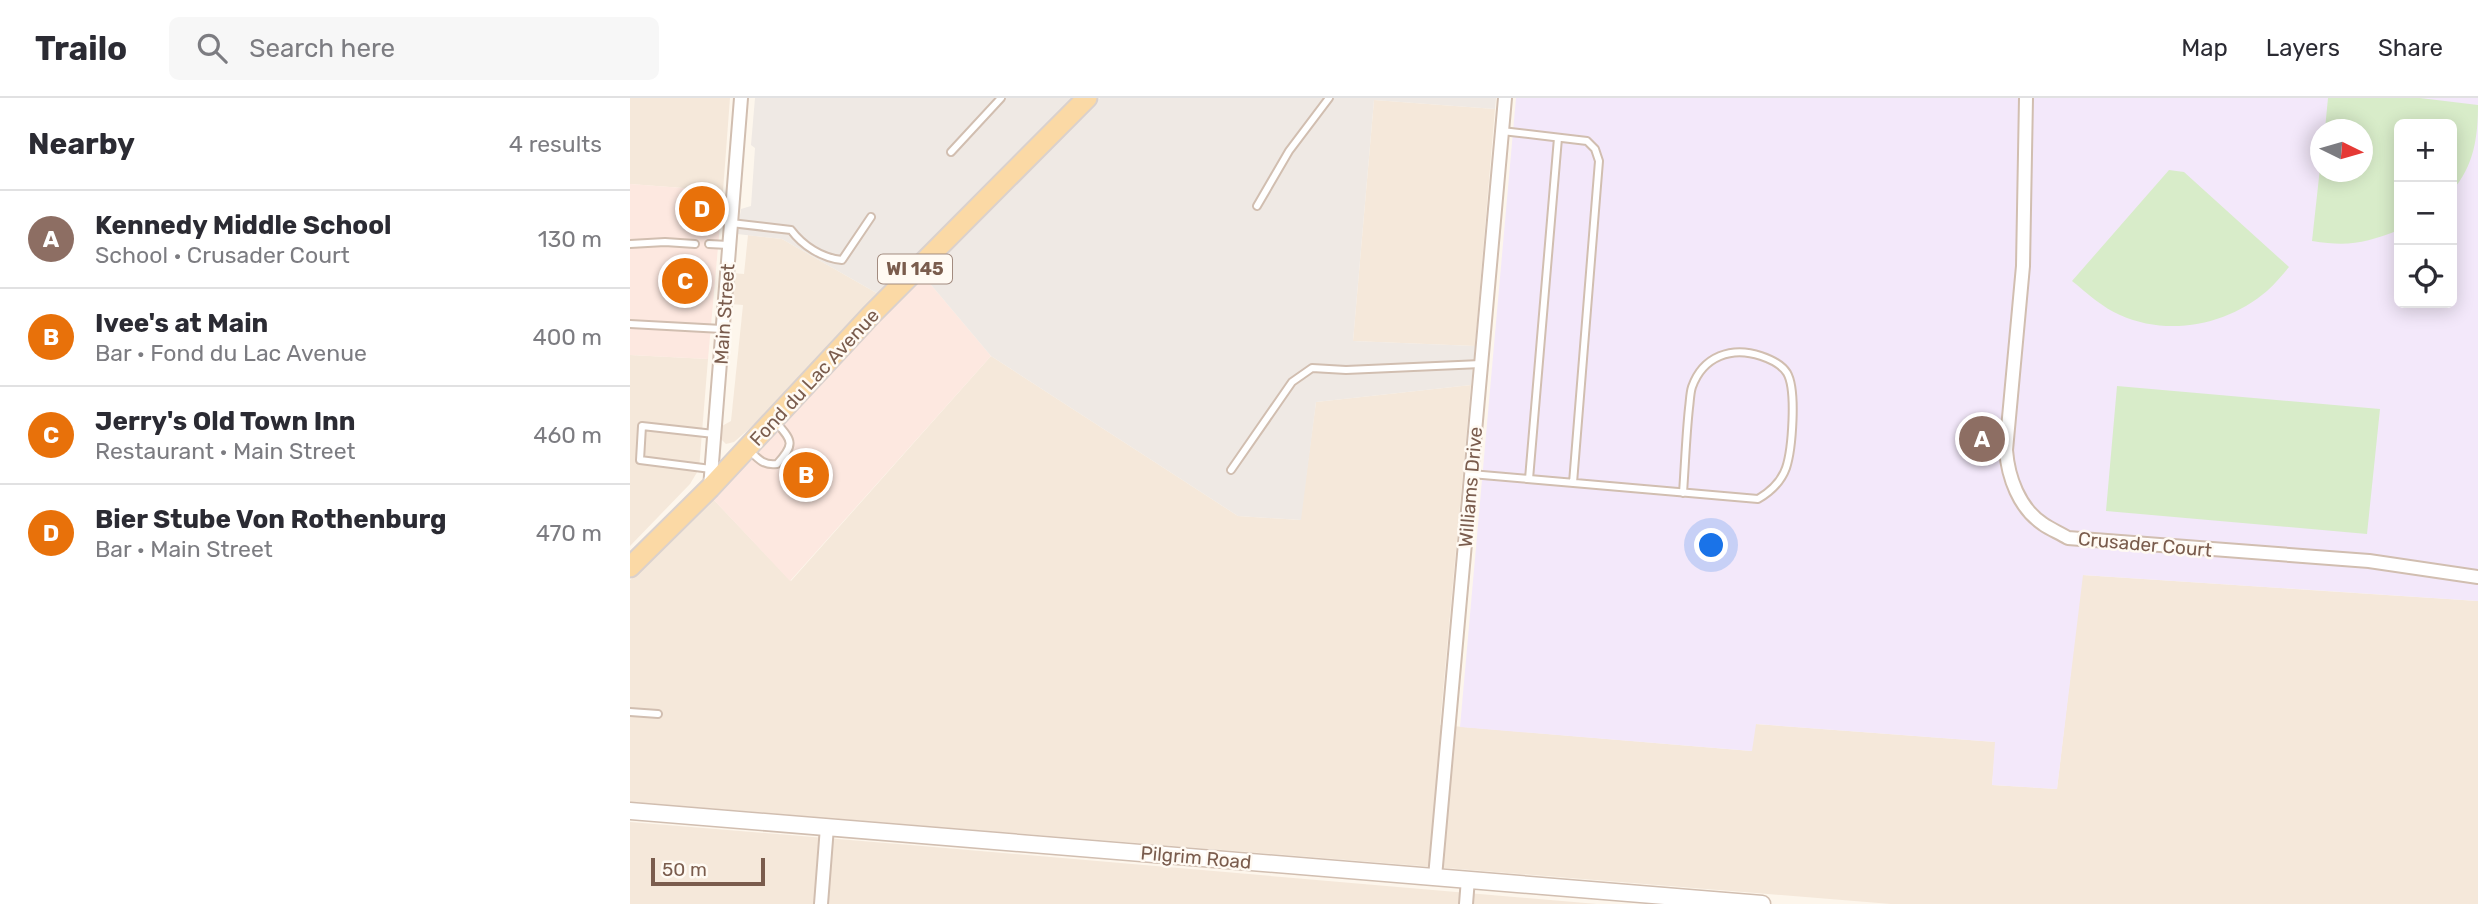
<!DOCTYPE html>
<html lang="en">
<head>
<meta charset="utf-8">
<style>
  body { margin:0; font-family:Rubik,sans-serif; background:#f7f7f7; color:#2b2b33 }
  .controls { position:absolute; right:21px; top:21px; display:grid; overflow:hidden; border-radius:10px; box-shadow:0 4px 18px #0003 }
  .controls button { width:63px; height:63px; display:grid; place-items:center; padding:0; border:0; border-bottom:2px solid #e1e1e2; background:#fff; color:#2b2b33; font:35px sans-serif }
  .compass { position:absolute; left:1680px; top:21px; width:63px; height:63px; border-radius:50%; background:#fff; box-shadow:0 4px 18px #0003; rotate:95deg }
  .scale { position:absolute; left:21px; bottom:18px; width:114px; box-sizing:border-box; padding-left:7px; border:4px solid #7a5c4d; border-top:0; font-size:19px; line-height:24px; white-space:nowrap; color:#7a5c4d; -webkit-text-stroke:5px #fffaf3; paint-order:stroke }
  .you { position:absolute; left:1082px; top:448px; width:24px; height:24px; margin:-18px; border:5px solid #fff; border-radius:50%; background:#1a73e8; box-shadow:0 0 0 10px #1a73e833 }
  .badge { display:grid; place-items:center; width:46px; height:46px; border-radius:50%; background:#e76f51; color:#fff; font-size:23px; font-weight:700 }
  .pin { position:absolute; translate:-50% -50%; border:4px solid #fff; box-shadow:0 2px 7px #0006 }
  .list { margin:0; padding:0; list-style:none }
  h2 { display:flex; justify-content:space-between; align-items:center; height:91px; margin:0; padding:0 28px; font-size:30px }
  h2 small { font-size:23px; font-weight:400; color:#7c7c81 }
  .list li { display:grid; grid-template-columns:46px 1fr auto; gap:21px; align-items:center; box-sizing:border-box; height:98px; padding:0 28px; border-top:2px solid #e1e1e2 }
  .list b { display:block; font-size:26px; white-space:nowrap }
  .list p { margin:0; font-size:23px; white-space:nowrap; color:#7c7c81 }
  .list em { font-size:23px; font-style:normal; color:#7c7c81 }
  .icon { flex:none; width:38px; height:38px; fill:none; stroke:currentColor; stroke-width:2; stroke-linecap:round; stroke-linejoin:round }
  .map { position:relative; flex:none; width:1848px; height:806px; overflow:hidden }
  header { display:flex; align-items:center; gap:42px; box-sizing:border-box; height:98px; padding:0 35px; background:#fff; border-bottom:2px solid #e1e1e2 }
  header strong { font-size:33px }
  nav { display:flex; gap:38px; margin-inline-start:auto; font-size:24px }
  .search { width:490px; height:63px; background:#f7f7f7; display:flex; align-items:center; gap:18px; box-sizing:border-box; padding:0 24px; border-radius:10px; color:#7c7c81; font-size:26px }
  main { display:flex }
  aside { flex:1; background:#fff }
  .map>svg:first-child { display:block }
</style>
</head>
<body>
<header>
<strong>Trailo</strong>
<div class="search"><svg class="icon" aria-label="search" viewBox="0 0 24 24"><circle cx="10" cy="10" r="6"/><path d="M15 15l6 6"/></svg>Search here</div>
<nav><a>Map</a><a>Layers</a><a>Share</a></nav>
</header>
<main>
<aside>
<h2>Nearby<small>4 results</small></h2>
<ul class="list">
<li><span class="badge" style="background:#8d6e63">A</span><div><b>Kennedy Middle School</b><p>School · Crusader Court</p></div><em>130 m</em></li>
<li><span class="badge" style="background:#e8710a">B</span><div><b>Ivee's at Main</b><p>Bar · Fond du Lac Avenue</p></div><em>400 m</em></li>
<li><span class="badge" style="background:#e8710a">C</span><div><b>Jerry's Old Town Inn</b><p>Restaurant · Main Street</p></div><em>460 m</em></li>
<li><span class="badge" style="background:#e8710a">D</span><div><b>Bier Stube Von Rothenburg</b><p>Bar · Main Street</p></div><em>470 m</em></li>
</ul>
</aside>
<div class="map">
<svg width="1848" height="806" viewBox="0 0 1848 806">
  <rect width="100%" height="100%" fill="#fdf6ec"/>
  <!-- residential -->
  <path fill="#f5e8da" d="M 0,0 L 100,0 L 93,93 L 0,86 Z
    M 744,2 L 865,11 L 845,248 L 723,243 Z
    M 118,137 L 152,141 L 250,197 L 119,331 L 104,344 L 96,346 L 89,339 L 90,333 L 92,328 L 101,323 L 113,207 L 100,206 L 103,175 L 114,176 Z
    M 0,257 L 78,261 L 69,371 L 60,386 L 0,448 Z
    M 361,258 L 608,418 L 670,422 L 686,304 L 841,287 L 810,627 L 1121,653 L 1125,626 L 1366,644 L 1362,687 L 1427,691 L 1452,477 L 1848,503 L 1848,806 L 1261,806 L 0,704 L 0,482 L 82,400 L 161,483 Z
    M 0,724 L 280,747 L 967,806 L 0,806 Z"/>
  <!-- commercial -->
  <path fill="#fde8e0" d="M 0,86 L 93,93 L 78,261 L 0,257 Z
    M 292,176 L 361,258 L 160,483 L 82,400 Z"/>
  <!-- industrial -->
  <path fill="#efe9e4" d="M 125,0 L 442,0 L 250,197 L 152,141 L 107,136 L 111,111 L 121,108 L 125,50 L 121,47 Z
    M 470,0 L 866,0 L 865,11 L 744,2 L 723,243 L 845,248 L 841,287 L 686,304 L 671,422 L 608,418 L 361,258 L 292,176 Z"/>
  <!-- education -->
  <path fill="#f3e8fa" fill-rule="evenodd" d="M 886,0 L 1848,0 L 1848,503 L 1453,477 L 1427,691 L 1362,687 L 1365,644 L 1126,626 L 1122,653 L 830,629 ZM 1769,26 L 1822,26 L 1822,205 L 1769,205 ZM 1690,32 L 1732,32 L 1732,74 L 1690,74 Z"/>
  <!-- green -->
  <path fill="#d8ecc9" d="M 1698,0 L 1790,0 L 1848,7 C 1848,39 1844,68 1822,93 L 1822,26 L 1769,26 L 1769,132 C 1735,145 1719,149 1682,143 L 1690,70 L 1690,74 L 1732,74 L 1732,32 L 1695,31 Z
    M 1539,72 L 1554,74 L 1659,169 C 1652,177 1645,186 1637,193 C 1597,227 1539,239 1490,217 C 1473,210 1457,195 1442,183 Z
    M 1487,288 L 1750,311 L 1737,436 L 1476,413 Z"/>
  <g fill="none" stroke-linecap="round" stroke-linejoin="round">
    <!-- service casing -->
    <g stroke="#d1beb0" stroke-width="10">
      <path id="service" d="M 872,33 L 957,43 L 965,51 L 969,63 L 943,385
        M 321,54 L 371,0
        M 627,108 L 659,53 L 699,0
        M 101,125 L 161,132 C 173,148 192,160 212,162 L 241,119
        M 0,146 L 35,144 L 65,146
        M 79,146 L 98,147
        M 0,226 L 92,231
        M 119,352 C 128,361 134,368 147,366 C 166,345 162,343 145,323
        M 81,371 L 10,362 L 12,328 L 84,336
        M 601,372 L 662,284 L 682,270 L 716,272 L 851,266
        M 841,376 L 1128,401 C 1140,394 1151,384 1156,370 C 1162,352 1167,292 1157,275 C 1152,267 1140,261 1131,258 C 1102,248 1073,258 1062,289 C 1060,295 1060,303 1059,310 C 1056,338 1055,367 1053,395
        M 899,381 L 928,40
        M 0,614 L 28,616"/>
    </g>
    <!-- minor casing -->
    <g stroke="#d1beb0" stroke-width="16">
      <path id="minor" d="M 1396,0 L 1393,168 L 1376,352 C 1378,379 1389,410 1413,426 C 1420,431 1430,435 1438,440 L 1739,463 L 1848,479
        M 80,390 L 111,0
        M 805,779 L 875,0
        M 191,806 L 197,729
        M 836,806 L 838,781"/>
    </g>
    <!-- tertiary casing -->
    <g stroke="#d1beb0" stroke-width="19">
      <path id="tertiary" d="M 0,713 L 1132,806"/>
    </g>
    <!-- primary casing -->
    <g stroke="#dad1cd" stroke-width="23">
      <path id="primary" d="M 0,469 L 80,390 L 241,217 L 457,0"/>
    </g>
    <!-- service -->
    <use href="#service" stroke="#fff" stroke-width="6"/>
    <!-- minor -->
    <use href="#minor" stroke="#fff" stroke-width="12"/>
    <!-- tertiary -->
    <use href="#tertiary" stroke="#fff" stroke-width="16"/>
    <!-- primary -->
    <use href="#primary" stroke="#fbd9a5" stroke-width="19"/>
  </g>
  <g text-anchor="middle" stroke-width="5" stroke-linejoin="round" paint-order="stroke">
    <!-- shield labels -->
    <rect fill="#fffaf3" stroke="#a28b7f" stroke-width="2" x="248" y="156.5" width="74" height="29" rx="5"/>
    <g font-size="18" font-weight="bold" fill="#7a5c4d">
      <text x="285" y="177">WI 145</text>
    </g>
    <!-- street labels -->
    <g font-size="19" fill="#7a5c4d" stroke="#fffaf3">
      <text transform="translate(94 216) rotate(-86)" y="7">Main Street</text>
      <text transform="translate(184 279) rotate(-47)" y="7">Fond du Lac Avenue</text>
      <text transform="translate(840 389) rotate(-85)" y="7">Williams Drive</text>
      <text transform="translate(1515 446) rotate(5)" y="7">Crusader Court</text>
      <text transform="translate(566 759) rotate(5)" y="7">Pilgrim Road</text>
    </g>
  </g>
</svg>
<div class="controls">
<button>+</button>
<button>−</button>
<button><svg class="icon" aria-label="locate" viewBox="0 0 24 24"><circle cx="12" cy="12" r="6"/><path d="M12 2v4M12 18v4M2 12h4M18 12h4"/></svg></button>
</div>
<svg class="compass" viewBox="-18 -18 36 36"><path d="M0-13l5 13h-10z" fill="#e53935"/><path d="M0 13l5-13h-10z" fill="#7c7c81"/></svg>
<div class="scale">50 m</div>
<div class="you"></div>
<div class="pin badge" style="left:1352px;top:341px;background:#8d6e63">A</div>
<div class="pin badge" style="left:176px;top:377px;background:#e8710a">B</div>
<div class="pin badge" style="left:55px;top:183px;background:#e8710a">C</div>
<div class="pin badge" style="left:72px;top:111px;background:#e8710a">D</div>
</div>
</main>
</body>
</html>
